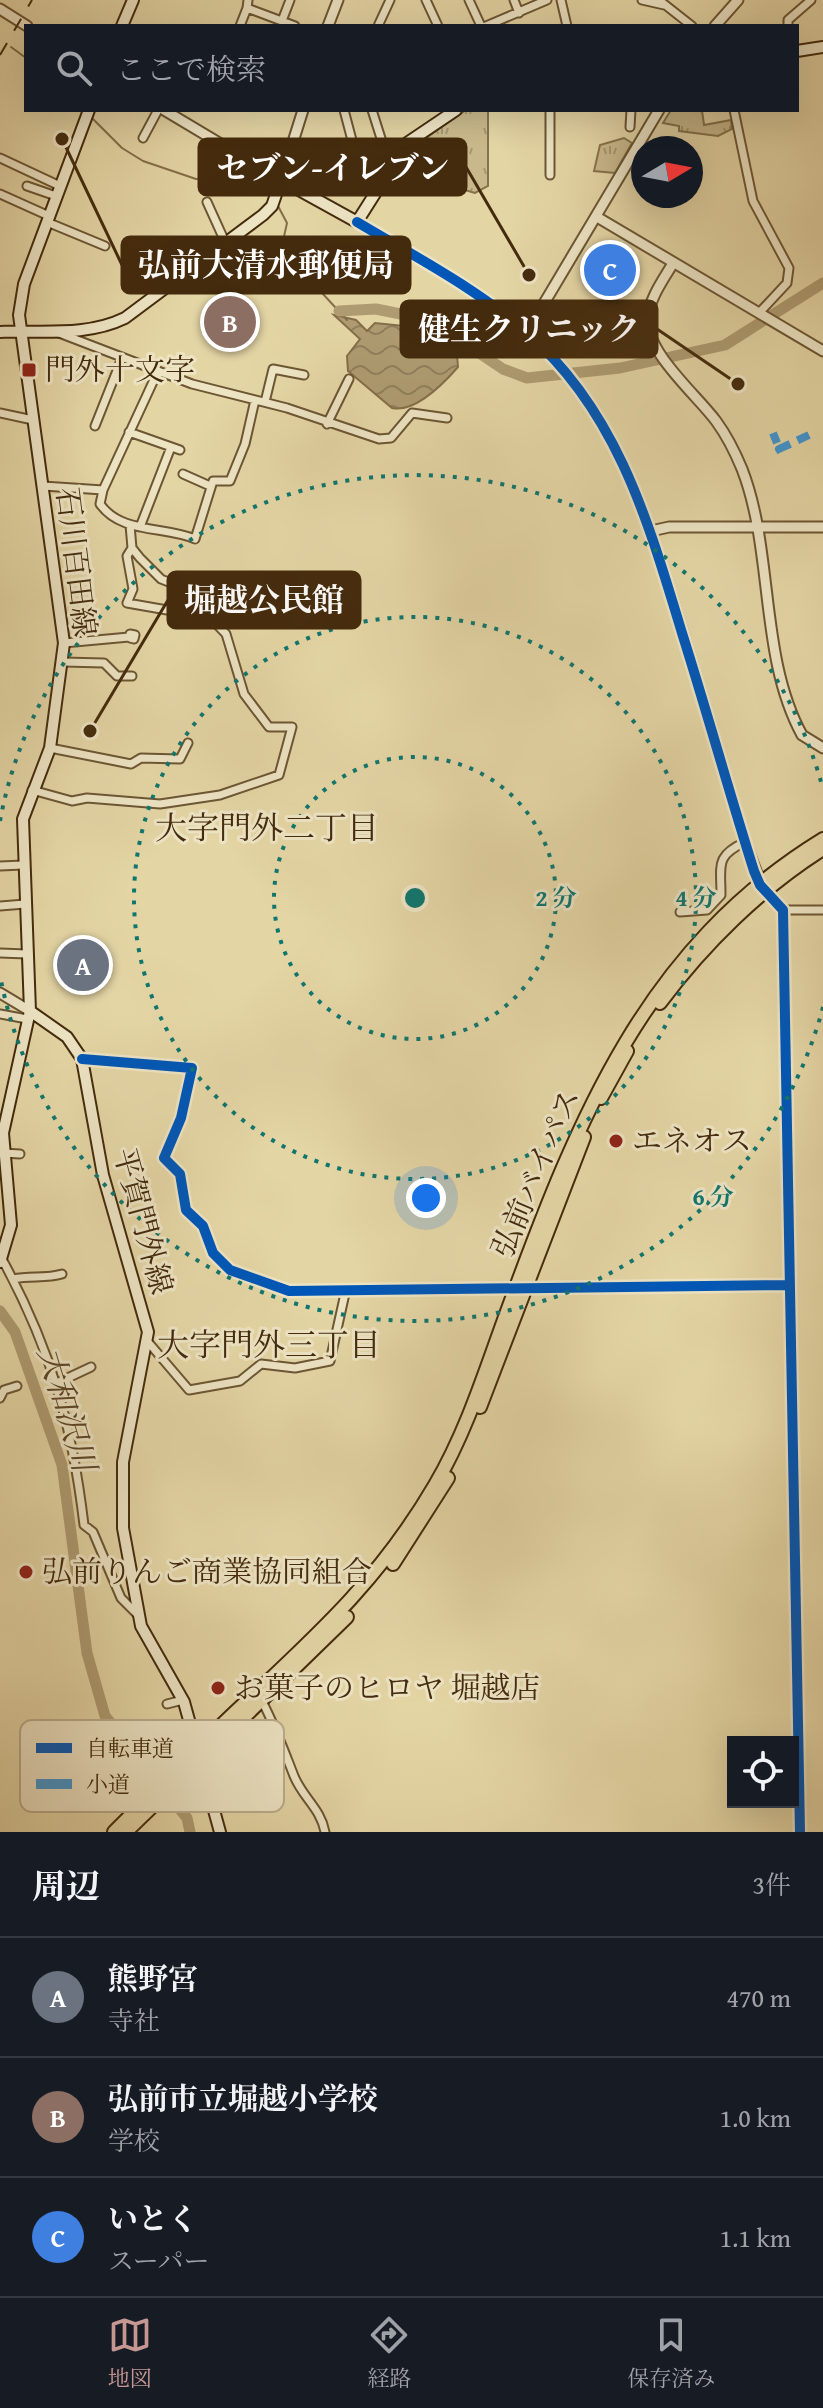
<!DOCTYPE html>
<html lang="ja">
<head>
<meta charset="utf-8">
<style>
  body { margin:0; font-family:"Gentium Book Plus","Noto Serif JP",serif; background:#20242c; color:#f1f3f6 }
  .controls { position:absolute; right:24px; bottom:24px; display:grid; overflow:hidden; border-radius:0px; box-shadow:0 8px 32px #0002 }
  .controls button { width:72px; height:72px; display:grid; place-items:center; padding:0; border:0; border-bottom:2px solid #363941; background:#171b24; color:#f1f3f6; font:40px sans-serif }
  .compass { position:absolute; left:631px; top:136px; width:72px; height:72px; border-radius:50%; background:#171b24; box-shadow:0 8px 32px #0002; rotate:80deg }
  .you { position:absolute; left:426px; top:1198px; width:28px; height:28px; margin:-20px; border:6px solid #fff; border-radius:50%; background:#1a73e8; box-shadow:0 0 0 12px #1a73e833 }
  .badge { display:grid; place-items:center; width:52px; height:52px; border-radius:50%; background:#c59692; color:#fff; font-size:26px; font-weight:700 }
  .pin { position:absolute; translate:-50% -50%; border:4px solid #fff; box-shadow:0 2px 8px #0006 }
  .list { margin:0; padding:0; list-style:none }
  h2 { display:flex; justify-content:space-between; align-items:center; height:104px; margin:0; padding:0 32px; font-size:34px }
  h2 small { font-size:26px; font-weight:400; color:#9ea1a6 }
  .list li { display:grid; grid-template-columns:52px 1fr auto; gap:24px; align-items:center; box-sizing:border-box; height:120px; padding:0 32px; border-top:2px solid #363941 }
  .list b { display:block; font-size:30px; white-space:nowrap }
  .list p { margin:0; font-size:26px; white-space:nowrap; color:#9ea1a6 }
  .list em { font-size:26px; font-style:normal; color:#9ea1a6 }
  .icon { flex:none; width:44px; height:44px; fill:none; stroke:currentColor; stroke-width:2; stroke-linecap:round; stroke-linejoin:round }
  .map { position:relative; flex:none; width:823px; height:1832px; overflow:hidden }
  .search { position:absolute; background:#171b24; box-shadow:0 8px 32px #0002; left:24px; right:24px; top:24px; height:88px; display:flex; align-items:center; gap:20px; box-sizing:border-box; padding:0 28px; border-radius:0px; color:#9ea1a6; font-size:30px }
  .sheet { height:464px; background:#171b24 }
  nav { display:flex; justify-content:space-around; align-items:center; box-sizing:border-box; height:112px; border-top:2px solid #363941; background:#171b24; font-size:22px; color:#9ea1a6 }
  nav a { display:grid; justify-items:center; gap:4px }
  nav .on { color:#c59692 }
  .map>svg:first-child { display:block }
</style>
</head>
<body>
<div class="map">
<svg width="823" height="1832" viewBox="0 0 823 1832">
  <defs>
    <pattern id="grass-tufts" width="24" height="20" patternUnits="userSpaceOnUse" patternTransform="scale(2)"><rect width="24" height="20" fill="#c9b88b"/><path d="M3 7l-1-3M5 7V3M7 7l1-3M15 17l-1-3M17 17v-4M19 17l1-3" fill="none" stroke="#a59670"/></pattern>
    <pattern id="water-waves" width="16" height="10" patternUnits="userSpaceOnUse" patternTransform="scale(2)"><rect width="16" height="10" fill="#ae9b71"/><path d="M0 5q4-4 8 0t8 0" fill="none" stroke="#8f7f5b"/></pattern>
  </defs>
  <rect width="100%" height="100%" fill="#e4d5a5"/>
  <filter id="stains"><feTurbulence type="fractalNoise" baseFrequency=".0025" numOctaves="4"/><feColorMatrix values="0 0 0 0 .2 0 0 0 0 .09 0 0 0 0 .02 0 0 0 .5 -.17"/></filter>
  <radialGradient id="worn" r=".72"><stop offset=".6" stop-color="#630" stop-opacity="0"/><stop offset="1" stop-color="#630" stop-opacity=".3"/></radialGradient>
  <!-- grass -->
  <path fill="url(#grass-tufts)" stroke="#86724c" stroke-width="2" d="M 466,110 L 488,110 L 488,186 L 475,193 C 437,182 434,180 419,143 Z
    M 671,110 L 702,110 L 704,125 L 731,120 L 732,129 L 718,136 L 679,131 L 679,126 L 663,123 Z
    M 624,138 L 632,143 L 615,173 L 594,171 L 600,145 Z"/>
  <!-- water -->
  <path fill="url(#water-waves)" stroke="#846e49" stroke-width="2" d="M 334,315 L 356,320 L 367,331 L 375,323 L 424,328 L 434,334 L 440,329 L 451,338 L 448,345 L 457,355 L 458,367 C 444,383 416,413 392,408 L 348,371 L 347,356 L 360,339 Z"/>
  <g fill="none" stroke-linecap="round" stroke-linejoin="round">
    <!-- stream -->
    <path stroke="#846e49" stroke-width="2" d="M 11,47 L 26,58
      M 92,118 L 122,148 L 143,161 L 196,179 L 233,178 L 270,196
      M 278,206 L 287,223 L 283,241 L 286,254 L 347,320"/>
    <!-- river -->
    <path stroke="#ae9b71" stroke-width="11" d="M 339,311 L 376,309 L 430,320 L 503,369 L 527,378 L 620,368 L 725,345 L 823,283
      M 0,1311 L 15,1332 L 62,1465 L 87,1653 L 105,1716 L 187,1818 L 190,1832"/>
    <!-- minor casing -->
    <g stroke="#6c5633" stroke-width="11">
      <path id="minor" d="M 248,0 L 247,8 L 295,26
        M 426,0 L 438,26
        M 469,0 L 481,26
        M 514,0 L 519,13
        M 561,0 L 567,26
        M 642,0 L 664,5
        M 659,0 L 692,26
        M 240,26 L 247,8
        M 280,26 L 290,0
        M 378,26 L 390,0
        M 486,26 L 547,0
        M 788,26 L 788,20 L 811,0
        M 344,110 L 358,163
        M 372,110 L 385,151
        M 734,110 L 753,201 L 789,268 L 787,283 L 759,313
        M 630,127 L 631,110
        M 143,138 L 158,110
        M 0,158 L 60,186
        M 299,175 L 358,163 L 385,151 L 394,160
        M 550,175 L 550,110
        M 27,186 L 56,196
        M 0,194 L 49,216
        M 207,202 L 226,244
        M 47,222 L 105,246
        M 59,333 L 192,384 L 287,408 L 379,439 L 391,438 L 412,413 L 447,418
        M 158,371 L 103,490 L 100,504 C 121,534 165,526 195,539 L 213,481 L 230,481 L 245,444 L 255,400
        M 265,402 L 273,369 L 304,375
        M 0,413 L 33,420
        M 327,424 L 349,379
        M 95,426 L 122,358
        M 129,432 L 180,450
        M 183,474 L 210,486
        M 43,486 L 103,490
        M 130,525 L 132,548 L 140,558 L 161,579 L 181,587 L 226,634 L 244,694 L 269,727 L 292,727
        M 140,527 L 171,447
        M 132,548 L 127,556 L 133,589 L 127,603 L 167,610 L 191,599
        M 130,634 L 135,635 L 134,639 L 130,638 Z
        M 64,643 L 129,637
        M 63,662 L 104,663 L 117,676 L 132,676
        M 50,748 L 131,764 L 141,758 L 180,759 L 188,743
        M 32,790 L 72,801 L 87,798 L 160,804 L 220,795 L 279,775 L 292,727
        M 0,866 L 23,865
        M 765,892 L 783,910 L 800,1832
        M 0,906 L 25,904
        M 783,910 L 823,910
        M 680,912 L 707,910 L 721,895 C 721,865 715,856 745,842
        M 0,953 L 27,954
        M 0,1014 L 27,1019
        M 82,1059 L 192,1068 L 181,1118 L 164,1158 L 180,1174 L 186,1210 L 203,1226 L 213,1253 L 230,1270 L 289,1291 L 790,1285
        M 3,1153 L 20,1154
        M 2,1259 C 51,1349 72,1424 84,1525 L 93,1532 L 121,1598 L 138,1615
        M 13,1279 C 30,1275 45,1279 62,1274
        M 148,1342 L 189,1390 L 240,1381 L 261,1364 L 295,1368 L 330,1361 L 346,1289
        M 57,1383 L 91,1367
        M 0,1398 L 4,1390 L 17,1386
        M 261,1699 C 276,1728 283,1748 294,1776 C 303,1798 321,1809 325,1832
        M 167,1704 L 183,1700"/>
    </g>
    <!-- tertiary casing -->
    <g stroke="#6c5633" stroke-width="13">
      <path id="tertiary" d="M 0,9 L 27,26
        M 328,26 L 338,0
        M 715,26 L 738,0
        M 164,110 L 281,180 L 303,110
        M 597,217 L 823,351
        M 357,222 C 414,256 474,287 525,331 C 616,408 647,517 681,627 C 703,698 724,770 745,842 L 763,889
        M 673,263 C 664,279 650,297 648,317 C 644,351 696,394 716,421 C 727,436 735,452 742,469 C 774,551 759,657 802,735 L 823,748
        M 527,332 L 659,110
        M 651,531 L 669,527 L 823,527
        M 0,993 L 30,1011"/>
    </g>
    <!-- secondary casing -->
    <g stroke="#442b0d" stroke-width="14">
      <path id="secondary" d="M 122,26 L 133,0
        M 797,51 L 823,47
        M 0,332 C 42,330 86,337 125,318 L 263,215 L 272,206 L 281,180 L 357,222 L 407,143 L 456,110
        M 30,1011 L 67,1037 L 82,1059 L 103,1175 L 148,1332 L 123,1462 L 123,1528 L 141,1626 L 184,1702 L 220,1832
        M 0,1262 L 11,1225 L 3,1133 L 30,1011 L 23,819 L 50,748 L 64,643 L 19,315 L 24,284 L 89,110"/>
    </g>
    <!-- trunk casing -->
    <g stroke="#442b0d" stroke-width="16">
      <path id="trunk" d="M 660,1003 C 704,944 761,888 823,849
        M 601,1098 L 627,1051
        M 480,1407 L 584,1137
        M 393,1564 L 448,1478
        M 114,1832 C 154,1792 193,1752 234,1713 C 314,1638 379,1581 435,1485 C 468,1429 487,1365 509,1306 C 578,1119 645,948 823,839
        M 126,1832 L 347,1617"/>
    </g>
    <!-- minor -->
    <use href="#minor" stroke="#ede4c4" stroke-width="7"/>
    <!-- tertiary -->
    <use href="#tertiary" stroke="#ede4c4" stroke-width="9"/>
    <!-- secondary -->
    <use href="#secondary" stroke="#ede4c4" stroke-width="10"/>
    <!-- trunk -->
    <use href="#trunk" stroke="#e4d5a5" stroke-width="12"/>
    <!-- rail -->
    <path stroke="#442b0d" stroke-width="2" stroke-dasharray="14 14" stroke-linecap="butt" d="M 0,55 L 32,0"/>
    <!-- quiet -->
    <path stroke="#4096d2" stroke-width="8" stroke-dasharray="16 8" stroke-linecap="butt" d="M 773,433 L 777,443
      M 781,452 L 779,449 L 809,435"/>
    <!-- cycleway casing -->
    <g stroke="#ede4c4" stroke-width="15">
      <path id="cycleway" d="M 357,222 C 414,256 474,287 525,331 C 617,410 648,521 682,633 C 707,712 729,792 754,871 L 760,885 L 783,910 L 800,1832
        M 82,1059 L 192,1068 L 181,1118 L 164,1158 L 180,1174 L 186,1210 L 203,1226 L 213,1253 L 230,1270 L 289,1291 L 790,1285"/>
    </g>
    <!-- cycleway -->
    <use href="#cycleway" stroke="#0057b8" stroke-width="10"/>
  </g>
  <!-- distance rings -->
  <g fill="none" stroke="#0f766e" stroke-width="4" stroke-dasharray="4 8">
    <circle cx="415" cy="898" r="141"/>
    <circle cx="415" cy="898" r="281"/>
    <path d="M823 1007A422 422 0 0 1 0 975M0 821A422 422 0 0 1 823 789"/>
  </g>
  <!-- markers -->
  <g fill="#8f2418" stroke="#ede4c4" stroke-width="3">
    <rect x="21" y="362" width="16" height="16" rx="4"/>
    <circle cx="616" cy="1141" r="8"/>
    <circle cx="26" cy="1572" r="8"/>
    <circle cx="218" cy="1688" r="8"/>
  </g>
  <g text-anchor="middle" stroke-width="6" stroke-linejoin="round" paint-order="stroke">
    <!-- poi labels -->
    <g font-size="30" fill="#442b0d" stroke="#ede4c4" text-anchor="start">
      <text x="45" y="380">門外十文字</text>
      <text x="632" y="1151">エネオス</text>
      <text x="42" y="1582">弘前りんご商業協同組合</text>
      <text x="234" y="1698">お菓子のヒロヤ 堀越店</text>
    </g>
    <!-- street labels -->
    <g font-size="30" fill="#442b0d" stroke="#ede4c4">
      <text transform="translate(76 562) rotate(83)" y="10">石川百田線</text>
      <text transform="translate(536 1173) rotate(-67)" y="10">弘前バイパス</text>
      <text transform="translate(143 1221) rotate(75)" y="10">平賀門外線</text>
    </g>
    <!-- neighbourhood labels -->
    <g font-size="32" fill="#442b0d" stroke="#ede4c4">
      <text x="267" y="839">大字門外二丁目</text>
      <text x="269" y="1356">大字門外三丁目</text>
    </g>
    <!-- water labels -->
    <g font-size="32" font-style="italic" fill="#5e4726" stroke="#ede4c4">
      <text transform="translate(67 1409) rotate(73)" y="11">大和沢川</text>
    </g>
  </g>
  <!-- legend -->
  <rect x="20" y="1720" width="264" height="92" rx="12" fill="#ede4c4" stroke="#baac8d" stroke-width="2"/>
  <rect x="36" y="1743" width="36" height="10" fill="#0057b8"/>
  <rect x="36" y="1779" width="36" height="10" fill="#4096d2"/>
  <g font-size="22" fill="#442b0d">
    <text x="86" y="1756">自転車道</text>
    <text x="86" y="1792">小道</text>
  </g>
  <circle cx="415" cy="898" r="12" fill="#0f766e" stroke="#ede4c4" stroke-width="4"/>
  <g font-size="24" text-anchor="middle" font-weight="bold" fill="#0f766e" stroke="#ede4c4" stroke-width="6" stroke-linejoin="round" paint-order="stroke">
    <text x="556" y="906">2 分</text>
    <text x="696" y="906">4 分</text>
    <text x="713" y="1205">6 分</text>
  </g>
  <!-- callouts -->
  <path fill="none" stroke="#442b0d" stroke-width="3" d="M529 275L466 167M62 139L122 265M738 384L657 329M90 731L168 600"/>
  <g fill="#442b0d" stroke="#ede4c4" stroke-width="3">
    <circle cx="529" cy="275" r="8"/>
    <circle cx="62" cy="139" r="8"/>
    <circle cx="738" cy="384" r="8"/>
    <circle cx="90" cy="731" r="8"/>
  </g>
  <g fill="#442b0d" stroke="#442b0d" stroke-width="3">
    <rect x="199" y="139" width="267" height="56" rx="8"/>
    <rect x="122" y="237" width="288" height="56" rx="8"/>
    <rect x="401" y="301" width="256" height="56" rx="8"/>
    <rect x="168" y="572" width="192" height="56" rx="8"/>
  </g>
  <g font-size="32" text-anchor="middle" font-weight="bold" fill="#fff">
    <text x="333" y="179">セブン-イレブン</text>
    <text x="266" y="276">弘前大清水郵便局</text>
    <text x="529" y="340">健生クリニック</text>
    <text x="264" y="611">堀越公民館</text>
  </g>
  <rect width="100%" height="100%" filter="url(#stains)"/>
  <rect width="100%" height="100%" fill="url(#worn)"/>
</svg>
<div class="controls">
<button><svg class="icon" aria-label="locate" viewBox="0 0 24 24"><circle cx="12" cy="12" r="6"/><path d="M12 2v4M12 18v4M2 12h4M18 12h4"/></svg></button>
</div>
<svg class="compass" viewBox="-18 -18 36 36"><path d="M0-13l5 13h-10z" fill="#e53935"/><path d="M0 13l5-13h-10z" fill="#9ea1a6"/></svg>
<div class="you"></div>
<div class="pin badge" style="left:83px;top:965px;background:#6b7280">A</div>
<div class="pin badge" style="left:230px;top:322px;background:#8d6e63">B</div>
<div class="pin badge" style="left:610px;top:270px;background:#3f7fe0">C</div>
<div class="search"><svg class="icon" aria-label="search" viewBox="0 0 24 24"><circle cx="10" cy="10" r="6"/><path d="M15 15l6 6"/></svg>ここで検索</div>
</div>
<section class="sheet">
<h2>周辺<small>3件</small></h2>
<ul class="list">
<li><span class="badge" style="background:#6b7280">A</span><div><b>熊野宮</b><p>寺社</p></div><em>470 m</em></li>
<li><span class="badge" style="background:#8d6e63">B</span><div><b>弘前市立堀越小学校</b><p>学校</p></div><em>1.0 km</em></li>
<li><span class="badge" style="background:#3f7fe0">C</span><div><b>いとく</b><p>スーパー</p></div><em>1.1 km</em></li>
</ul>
</section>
<nav>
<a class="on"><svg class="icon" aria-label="map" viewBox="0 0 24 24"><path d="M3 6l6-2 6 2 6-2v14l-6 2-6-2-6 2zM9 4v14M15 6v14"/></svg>地図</a>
<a><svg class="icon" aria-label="directions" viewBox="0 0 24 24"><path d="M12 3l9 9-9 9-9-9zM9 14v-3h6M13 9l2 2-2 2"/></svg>経路</a>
<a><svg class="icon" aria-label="saved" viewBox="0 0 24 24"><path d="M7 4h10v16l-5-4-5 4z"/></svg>保存済み</a>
</nav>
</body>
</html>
